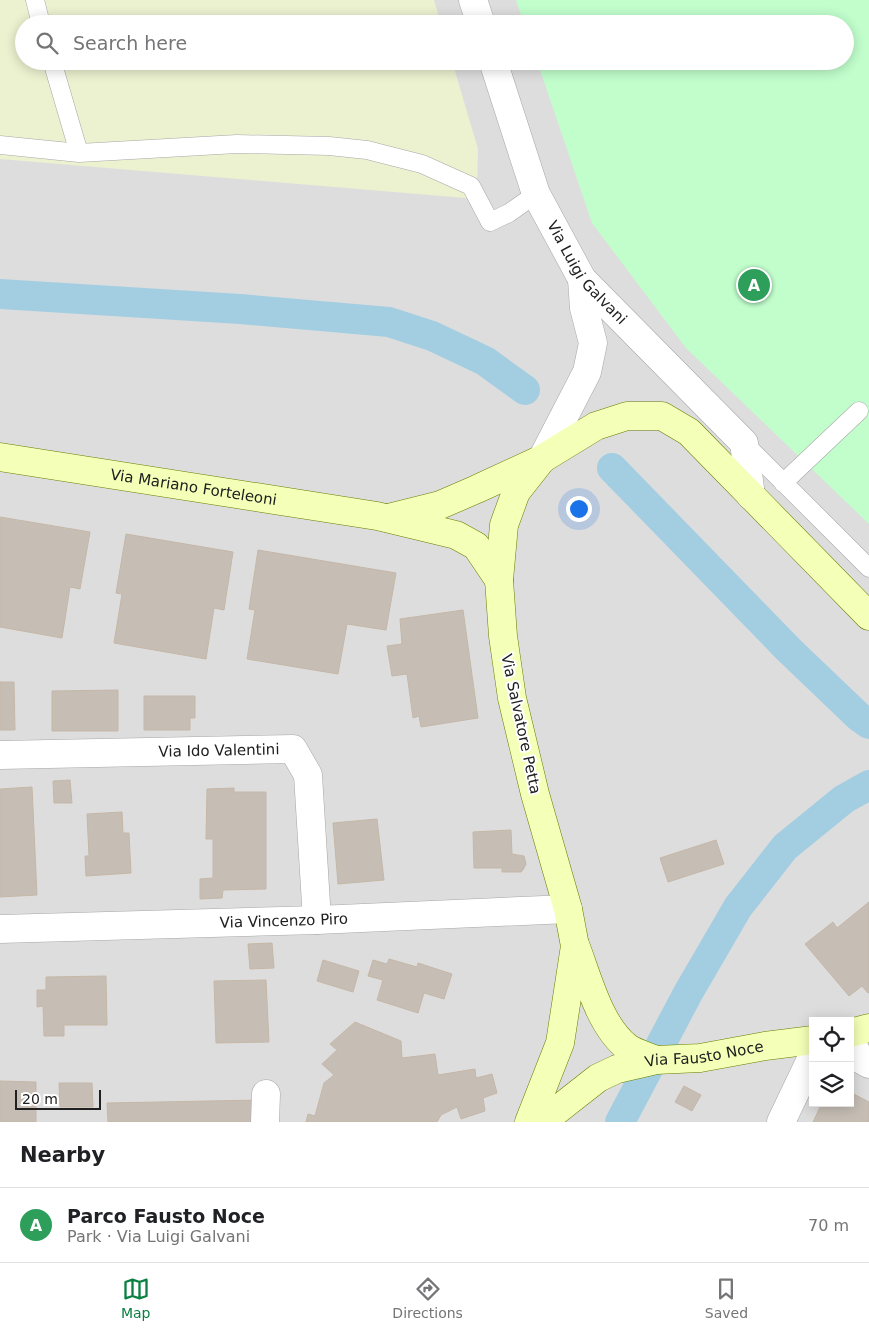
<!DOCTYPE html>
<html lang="en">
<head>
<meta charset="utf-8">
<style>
  body { margin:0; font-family:"DejaVu Sans",sans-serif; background:#f6f6f6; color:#202124 }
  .controls { position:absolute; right:15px; bottom:15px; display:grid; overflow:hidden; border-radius:0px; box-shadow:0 2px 12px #0003 }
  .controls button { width:45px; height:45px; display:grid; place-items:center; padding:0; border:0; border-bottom:1px solid #e0e0e0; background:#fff; color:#202124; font:25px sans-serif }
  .scale { position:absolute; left:15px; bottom:12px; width:86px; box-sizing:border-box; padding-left:5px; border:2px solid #202020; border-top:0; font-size:14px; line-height:18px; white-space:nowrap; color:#202020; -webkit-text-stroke:4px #fff; paint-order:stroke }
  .you { position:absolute; left:578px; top:508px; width:18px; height:18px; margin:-12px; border:4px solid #fff; border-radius:50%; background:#1a73e8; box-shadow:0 0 0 8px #1a73e833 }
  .badge { display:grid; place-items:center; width:32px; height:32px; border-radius:50%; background:#0b8043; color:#fff; font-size:16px; font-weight:700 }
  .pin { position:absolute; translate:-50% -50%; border:2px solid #fff; box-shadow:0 1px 5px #0006 }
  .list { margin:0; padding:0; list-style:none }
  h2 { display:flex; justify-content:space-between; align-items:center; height:65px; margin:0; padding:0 20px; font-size:21px }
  h2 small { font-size:16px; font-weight:400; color:#757577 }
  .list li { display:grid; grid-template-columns:32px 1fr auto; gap:15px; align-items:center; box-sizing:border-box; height:75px; padding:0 20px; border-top:1px solid #e0e0e0 }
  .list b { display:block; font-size:19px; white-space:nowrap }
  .list p { margin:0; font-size:16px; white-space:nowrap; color:#757577 }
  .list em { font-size:16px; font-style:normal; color:#757577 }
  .icon { flex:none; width:28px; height:28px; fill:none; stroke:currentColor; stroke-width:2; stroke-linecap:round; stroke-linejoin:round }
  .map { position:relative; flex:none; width:869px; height:1122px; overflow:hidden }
  .search { position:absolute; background:#fff; box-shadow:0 2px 12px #0003; left:15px; right:15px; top:15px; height:55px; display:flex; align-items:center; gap:12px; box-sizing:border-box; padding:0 18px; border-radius:28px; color:#757577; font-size:19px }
  .sheet { height:140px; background:#fff }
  nav { display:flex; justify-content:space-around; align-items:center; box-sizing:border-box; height:70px; border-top:1px solid #e0e0e0; background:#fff; font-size:14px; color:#757577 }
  nav a { display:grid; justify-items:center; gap:2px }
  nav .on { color:#0b8043 }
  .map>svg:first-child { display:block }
</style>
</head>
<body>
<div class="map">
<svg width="869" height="1122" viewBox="0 0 869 1122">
  <rect width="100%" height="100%" fill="#f2efe6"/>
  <!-- residential -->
  <path fill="#dedddd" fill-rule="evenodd" d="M 0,0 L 869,0 L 869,1122 L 0,1122 ZM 24,24 L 845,24 L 845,61 L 24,61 ZM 813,1021 L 850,1021 L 850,1103 L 813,1103 Z"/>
  <!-- farmland -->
  <path fill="#ecf1d0" d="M 0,0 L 434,0 L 441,24 L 24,24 L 24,61 L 452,61 L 478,149 L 477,199 L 0,159 Z"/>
  <!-- park -->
  <path fill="#c1fecc" d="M 516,0 L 869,0 L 869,524 L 686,348 L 592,223 L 537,61 L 845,61 L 845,24 L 524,24 Z"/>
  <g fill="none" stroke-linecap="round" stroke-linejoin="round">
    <!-- canal -->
    <path stroke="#a3cee2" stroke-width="30" d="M 0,294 L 240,309 L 389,322 L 432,336 L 485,361 L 525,390
      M 612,468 L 789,650 L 859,717 L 869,724
      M 620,1122 L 688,993 L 738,907 L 785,847 L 844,799 L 869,785"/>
  </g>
  <!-- building -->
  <path fill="#c6beb5" stroke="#c5b7a7" d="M 0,517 L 90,532 L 80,589 L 70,587 L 62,638 L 0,627 Z
    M 126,534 L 233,552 L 224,610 L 214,608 L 206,659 L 114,643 L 122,594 L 116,593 Z
    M 258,550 L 396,573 L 386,630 L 347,624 L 338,674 L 247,659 L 255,610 L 249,609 Z
    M 463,610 L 478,718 L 421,727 L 419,716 L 413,718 L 407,674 L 392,676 L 387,646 L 402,644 L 400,619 Z
    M 0,682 L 14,682 L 15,730 L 0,730 Z
    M 118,690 L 118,731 L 52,731 L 52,691 Z
    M 144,696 L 195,696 L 195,718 L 190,718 L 190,730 L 144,730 Z
    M 70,780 L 72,803 L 54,803 L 53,781 Z
    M 32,787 L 37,895 L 0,897 L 0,789 Z
    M 234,788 L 234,792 L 266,792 L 266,889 L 223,890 L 222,898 L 200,899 L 200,879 L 213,878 L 213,839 L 206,839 L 207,789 Z
    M 122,812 L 123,833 L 129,833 L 131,873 L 86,876 L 85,856 L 89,856 L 87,814 Z
    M 377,819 L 384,880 L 338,884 L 333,823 Z
    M 511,830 L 512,854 L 524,856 L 526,864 L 523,870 L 521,872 L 502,872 L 502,868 L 474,868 L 473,832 Z
    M 716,840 L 724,864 L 668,882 L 660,858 Z
    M 869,902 L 869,992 L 868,993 L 862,986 L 849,996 L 805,944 L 833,922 L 837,928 Z
    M 272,943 L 274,968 L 250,969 L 248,944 Z
    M 389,959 L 417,967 L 418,963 L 452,974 L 444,999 L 424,993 L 418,1013 L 377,1000 L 383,980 L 368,976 L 373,960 L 387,964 Z
    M 323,960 L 359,971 L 353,992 L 317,981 Z
    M 106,976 L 107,1025 L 64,1025 L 64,1036 L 44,1036 L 43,1006 L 37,1007 L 37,990 L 46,990 L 46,977 Z
    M 266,980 L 269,1042 L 216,1043 L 214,981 Z
    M 355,1022 L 401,1041 L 402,1058 L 435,1054 L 438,1075 L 475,1069 L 476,1078 L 492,1074 L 497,1093 L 483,1098 L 485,1111 L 461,1119 L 457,1107 L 441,1115 L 437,1122 L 306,1122 L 308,1114 L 315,1116 L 324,1083 L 334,1075 L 322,1064 L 337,1050 L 330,1044 Z
    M 0,1081 L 36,1082 L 36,1122 L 0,1122 Z
    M 59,1083 L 92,1083 L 93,1107 L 60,1107 Z
    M 684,1086 L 701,1095 L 692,1111 L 675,1102 Z
    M 850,1092 L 869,1102 L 869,1122 L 813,1122 L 822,1103 L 850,1103 Z
    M 259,1100 L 259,1122 L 108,1122 L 107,1103 Z"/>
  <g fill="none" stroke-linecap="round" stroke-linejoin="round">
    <!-- lane casing -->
    <g stroke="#a7a7a7" stroke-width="19">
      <path id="lane" d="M 35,0 L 41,24
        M 52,61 L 79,153
        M 0,145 L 79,153 L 237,144 L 329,146 L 367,150 L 422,164 L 471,186 L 490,222 L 509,213 L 536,194
        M 744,443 L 869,568
        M 783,483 L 859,411"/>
    </g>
    <!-- street casing -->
    <g stroke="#a7a7a7" stroke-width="29">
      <g id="street">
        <path d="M 473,0 L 481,24"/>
        <path id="s1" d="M 493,61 L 536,194 L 582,279 L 744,443 L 751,496"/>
        <path d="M 542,459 L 587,372 L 593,343 L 584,308 L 582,279"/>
        <path id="s2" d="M 0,755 L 293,749 L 308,775 L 317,920"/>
        <path id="s3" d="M 0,929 L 317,920 L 568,909"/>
        <path d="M 850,1040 L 860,1059 L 869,1064"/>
        <path d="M 265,1122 L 266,1094"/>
        <path d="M 781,1122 L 813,1055"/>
      </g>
    </g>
    <!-- secondary casing -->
    <g stroke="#657f00" stroke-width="29">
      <g id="secondary">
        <path id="s4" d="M 0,457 L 377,516 L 456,535 L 476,546 L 499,580"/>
        <path d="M 388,518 L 440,505 L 477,489 L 542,459 L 596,426 L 627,416 L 662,416 L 689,432 L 869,616"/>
        <path d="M 576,947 C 588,979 600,1026 627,1047 C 635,1053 647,1056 656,1060"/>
        <path d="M 850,1033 L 869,1028"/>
        <path d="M 529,1122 L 560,1043 L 575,946 L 568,909 L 535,794 L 512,698 L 503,636 L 499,580 L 504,525 L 516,492 L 542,459"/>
        <path id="s5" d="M 542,1122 L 598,1078 L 617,1069 L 656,1060 L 700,1058 L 765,1046 L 813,1040"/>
      </g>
    </g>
    <!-- lane -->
    <use href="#lane" stroke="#fff" stroke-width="18"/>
    <!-- street -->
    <use href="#street" stroke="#fff" stroke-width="28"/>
    <!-- secondary -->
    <use href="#secondary" stroke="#f4ffb7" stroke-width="28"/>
  </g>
  <g text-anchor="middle" stroke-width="4" stroke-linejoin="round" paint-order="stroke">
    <!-- street labels -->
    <g font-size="15" fill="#202020" stroke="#fff">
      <text dy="5" stroke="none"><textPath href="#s1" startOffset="234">Via Luigi Galvani</textPath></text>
      <text dy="5" stroke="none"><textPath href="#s4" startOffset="196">Via Mariano Forteleoni</textPath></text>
      <text transform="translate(521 724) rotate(78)" y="5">Via Salvatore Petta</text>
      <text dy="5" stroke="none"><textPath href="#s2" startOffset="219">Via Ido Valentini</textPath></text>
      <text dy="5" stroke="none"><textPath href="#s3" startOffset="284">Via Vincenzo Piro</textPath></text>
      <text dy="5" stroke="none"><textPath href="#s5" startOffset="181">Via Fausto Noce</textPath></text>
    </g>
  </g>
</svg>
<div class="controls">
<button><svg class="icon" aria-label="locate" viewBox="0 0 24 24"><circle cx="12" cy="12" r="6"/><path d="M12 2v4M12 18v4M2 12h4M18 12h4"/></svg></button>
<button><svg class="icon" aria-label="layers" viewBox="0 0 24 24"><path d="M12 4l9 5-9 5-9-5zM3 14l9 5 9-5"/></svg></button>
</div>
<div class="scale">20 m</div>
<div class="you"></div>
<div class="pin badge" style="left:754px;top:285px;background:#2e9e5b">A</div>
<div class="search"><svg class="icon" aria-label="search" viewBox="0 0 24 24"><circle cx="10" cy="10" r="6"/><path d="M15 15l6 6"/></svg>Search here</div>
</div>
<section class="sheet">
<h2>Nearby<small></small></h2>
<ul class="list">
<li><span class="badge" style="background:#2e9e5b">A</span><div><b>Parco Fausto Noce</b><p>Park · Via Luigi Galvani</p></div><em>70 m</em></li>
</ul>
</section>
<nav>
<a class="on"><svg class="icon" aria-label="map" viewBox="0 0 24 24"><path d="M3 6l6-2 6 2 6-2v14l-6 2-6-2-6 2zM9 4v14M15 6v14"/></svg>Map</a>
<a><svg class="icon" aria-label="directions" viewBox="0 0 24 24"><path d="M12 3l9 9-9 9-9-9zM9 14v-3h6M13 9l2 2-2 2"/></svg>Directions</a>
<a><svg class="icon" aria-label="saved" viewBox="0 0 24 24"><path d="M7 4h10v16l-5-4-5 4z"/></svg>Saved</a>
</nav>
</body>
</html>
